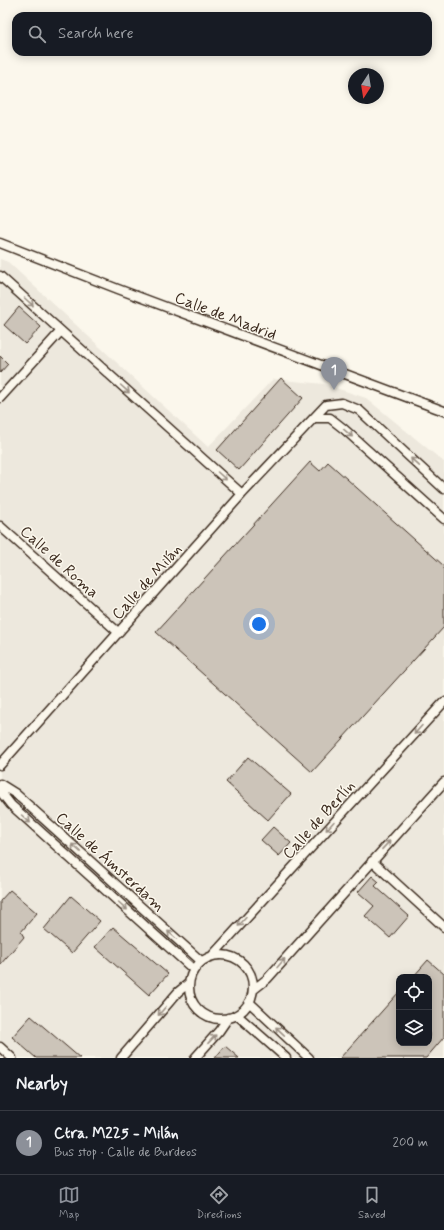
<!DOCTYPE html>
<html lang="en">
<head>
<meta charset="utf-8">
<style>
  body { margin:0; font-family:Mynerve,sans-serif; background:#20242c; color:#f1f3f6 }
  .controls { position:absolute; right:12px; bottom:12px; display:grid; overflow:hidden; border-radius:8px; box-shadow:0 2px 10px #0003 }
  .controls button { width:36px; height:36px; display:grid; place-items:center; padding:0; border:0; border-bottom:1px solid #363941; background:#171b24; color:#f1f3f6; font:20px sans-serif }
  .compass { position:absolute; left:348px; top:68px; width:36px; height:36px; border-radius:50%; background:#171b24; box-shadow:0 2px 10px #0003; rotate:192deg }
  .you { position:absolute; left:259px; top:624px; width:14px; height:14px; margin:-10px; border:3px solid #fff; border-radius:50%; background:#1a73e8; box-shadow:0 0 0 6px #1a73e833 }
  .badge { display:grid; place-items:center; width:26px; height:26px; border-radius:50%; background:#8c9099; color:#fff; font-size:13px; font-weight:700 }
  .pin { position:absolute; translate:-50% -33px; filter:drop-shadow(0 1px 2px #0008) }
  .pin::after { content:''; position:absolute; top:21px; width:14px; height:12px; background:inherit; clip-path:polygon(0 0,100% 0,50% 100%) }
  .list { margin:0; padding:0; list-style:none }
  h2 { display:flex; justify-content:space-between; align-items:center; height:52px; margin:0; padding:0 16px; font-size:17px }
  h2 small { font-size:13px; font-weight:400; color:#9ea1a6 }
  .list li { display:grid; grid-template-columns:26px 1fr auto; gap:12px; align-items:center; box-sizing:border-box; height:64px; padding:0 16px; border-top:1px solid #363941 }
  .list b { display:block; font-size:15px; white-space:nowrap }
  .list p { margin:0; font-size:13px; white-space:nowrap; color:#9ea1a6 }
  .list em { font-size:13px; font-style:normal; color:#9ea1a6 }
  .icon { flex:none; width:22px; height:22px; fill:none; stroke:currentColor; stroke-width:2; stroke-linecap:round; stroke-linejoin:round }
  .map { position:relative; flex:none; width:444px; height:1058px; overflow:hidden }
  .search { position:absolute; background:#171b24; box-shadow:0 2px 10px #0003; left:12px; right:12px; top:12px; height:44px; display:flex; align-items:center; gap:10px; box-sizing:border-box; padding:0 14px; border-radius:12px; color:#9ea1a6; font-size:15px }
  .sheet { height:116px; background:#171b24 }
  nav { display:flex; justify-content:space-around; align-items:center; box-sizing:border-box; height:56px; border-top:1px solid #363941; background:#171b24; font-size:11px; color:#9ea1a6 }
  nav a { display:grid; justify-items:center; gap:2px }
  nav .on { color:#8c9099 }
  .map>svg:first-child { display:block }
</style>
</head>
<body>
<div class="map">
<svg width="444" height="1058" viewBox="0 0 444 1058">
  <rect width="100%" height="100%" fill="#fbf7ec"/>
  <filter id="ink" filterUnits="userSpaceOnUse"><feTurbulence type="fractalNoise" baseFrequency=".025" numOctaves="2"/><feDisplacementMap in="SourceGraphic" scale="8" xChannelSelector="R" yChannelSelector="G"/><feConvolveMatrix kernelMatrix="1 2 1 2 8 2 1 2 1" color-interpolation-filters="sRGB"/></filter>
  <g filter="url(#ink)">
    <!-- built -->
    <path fill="#ede8dd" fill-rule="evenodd" d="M 0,259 L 8,262 L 208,447 L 273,379 L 324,384 L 366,398 L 444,462 L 444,1058 L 0,1058 ZM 399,977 L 429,977 L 429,1043 L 399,1043 Z"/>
    <!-- building -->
    <path fill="#ccc4b9" stroke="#3b2a1e" d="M 19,307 L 41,327 L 25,344 L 4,325 Z
      M 0,356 L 8,364 L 0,373 Z
      M 281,378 L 303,398 L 239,470 L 217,450 Z
      M 310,462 L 320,471 L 328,462 L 444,566 L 444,627 L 312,772 L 156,632 Z
      M 248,757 L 291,794 L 268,820 L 226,782 Z
      M 273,827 L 291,843 L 279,856 L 261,840 Z
      M 372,876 L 379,882 L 375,886 L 409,916 L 390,938 L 365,916 L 374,906 L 358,892 Z
      M 10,890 L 37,913 L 21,932 L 24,937 L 0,965 L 0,901 Z
      M 71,896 L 100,921 L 72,953 L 44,929 Z
      M 113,927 L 168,974 L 149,995 L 95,947 Z
      M 428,960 L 444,974 L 444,1037 L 426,1058 L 340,1058 L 399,992 L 399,1043 L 429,1043 L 429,977 L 413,977 Z
      M 31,1016 L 80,1058 L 36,1058 L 12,1037 Z
      M 225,1046 L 239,1058 L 215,1058 Z"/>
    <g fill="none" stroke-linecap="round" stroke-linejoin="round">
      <!-- minor casing -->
      <g stroke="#3b2a1e" stroke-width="11">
        <path id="minor" d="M 0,243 L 118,289 L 444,411
          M 0,276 L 242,494
          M 0,398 L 61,331
          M 314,418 L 330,418 L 344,429 L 444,519
          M 0,526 L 119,633
          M 0,765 L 242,494 L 326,405 L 342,403 L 359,410 L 444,489
          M 0,784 L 16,794 L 201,961
          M 0,791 L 11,805 L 194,970
          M 372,861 L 444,927
          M189 987a32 32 0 1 1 64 0a32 32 0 1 1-64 0Z
          M 212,956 L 444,702
          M 253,990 L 267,979 L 444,782
          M 249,1002 L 309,1058
          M 237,1015 L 286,1058
          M 0,1047 L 12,1058
          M 121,1058 L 178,992 L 189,983
          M 195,1058 L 219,1031 L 228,1018"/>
      </g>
      <!-- minor -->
      <use href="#minor" stroke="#fbf7ec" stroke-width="8"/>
    </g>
    <!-- one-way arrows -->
    <defs><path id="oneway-shaft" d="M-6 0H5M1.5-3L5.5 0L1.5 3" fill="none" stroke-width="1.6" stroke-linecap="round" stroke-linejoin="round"/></defs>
    <g stroke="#9b9085">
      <use href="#oneway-shaft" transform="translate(29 302) rotate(42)"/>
      <use href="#oneway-shaft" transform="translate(125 389) rotate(42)"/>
      <use href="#oneway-shaft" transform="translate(348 433) rotate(41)"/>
      <use href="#oneway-shaft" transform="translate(415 462) rotate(-137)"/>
      <use href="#oneway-shaft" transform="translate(222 476) rotate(42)"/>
      <use href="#oneway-shaft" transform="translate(418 730) rotate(132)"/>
      <use href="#oneway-shaft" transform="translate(26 819) rotate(42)"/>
      <use href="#oneway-shaft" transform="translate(330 826) rotate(132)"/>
      <use href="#oneway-shaft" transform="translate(386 845) rotate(-47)"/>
      <use href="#oneway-shaft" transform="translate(76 848) rotate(-138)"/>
      <use href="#oneway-shaft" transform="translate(123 906) rotate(42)"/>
      <use href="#oneway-shaft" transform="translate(242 922) rotate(132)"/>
      <use href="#oneway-shaft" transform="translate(172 935) rotate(-138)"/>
      <use href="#oneway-shaft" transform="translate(281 963) rotate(-49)"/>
      <use href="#oneway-shaft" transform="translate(162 1011) rotate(131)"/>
      <use href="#oneway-shaft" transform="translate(280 1031) rotate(-137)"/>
      <use href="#oneway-shaft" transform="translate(212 1039) rotate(-47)"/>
    </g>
  </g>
  <g text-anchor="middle" stroke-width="3" stroke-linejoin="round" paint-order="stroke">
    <!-- street labels -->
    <g font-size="16" fill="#3b2a1e" stroke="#fbf7ec">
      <text transform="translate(226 315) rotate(21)" y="6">Calle de Madrid</text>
      <text transform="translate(60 561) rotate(42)" y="6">Calle de Roma</text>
      <text transform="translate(146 581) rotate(-48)" y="6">Calle de Milán</text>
      <text transform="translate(318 819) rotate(-48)" y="6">Calle de Berlín</text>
      <text transform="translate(111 861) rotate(42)" y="6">Calle de Ámsterdam</text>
    </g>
  </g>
</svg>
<div class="controls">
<button><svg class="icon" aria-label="locate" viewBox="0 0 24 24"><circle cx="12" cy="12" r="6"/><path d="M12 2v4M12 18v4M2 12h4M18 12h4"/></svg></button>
<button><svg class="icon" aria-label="layers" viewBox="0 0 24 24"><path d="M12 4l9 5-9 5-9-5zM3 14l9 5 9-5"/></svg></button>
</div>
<svg class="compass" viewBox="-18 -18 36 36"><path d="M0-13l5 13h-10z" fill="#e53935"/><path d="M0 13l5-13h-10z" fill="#9ea1a6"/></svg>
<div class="you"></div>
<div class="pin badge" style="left:334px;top:390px">1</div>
<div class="search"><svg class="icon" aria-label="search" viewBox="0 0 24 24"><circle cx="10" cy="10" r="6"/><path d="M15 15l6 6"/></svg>Search here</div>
</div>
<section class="sheet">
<h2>Nearby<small></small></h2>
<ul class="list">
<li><span class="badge">1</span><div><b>Ctra. M225 - Milán</b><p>Bus stop · Calle de Burdeos</p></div><em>200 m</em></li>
</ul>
</section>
<nav>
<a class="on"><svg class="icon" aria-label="map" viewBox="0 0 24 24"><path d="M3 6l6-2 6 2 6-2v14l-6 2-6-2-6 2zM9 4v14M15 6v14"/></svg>Map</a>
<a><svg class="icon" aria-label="directions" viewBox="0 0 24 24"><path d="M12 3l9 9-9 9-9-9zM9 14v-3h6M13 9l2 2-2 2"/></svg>Directions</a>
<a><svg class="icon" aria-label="saved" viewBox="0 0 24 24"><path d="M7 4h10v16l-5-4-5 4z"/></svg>Saved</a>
</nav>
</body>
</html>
